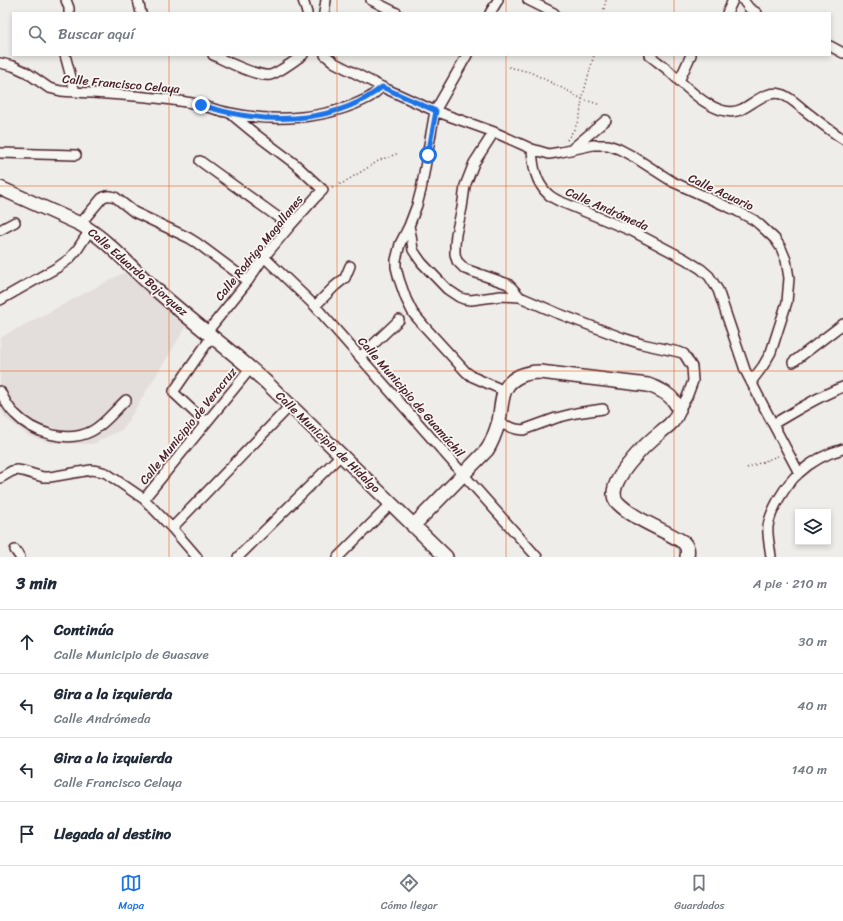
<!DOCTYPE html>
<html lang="es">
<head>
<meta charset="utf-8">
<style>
  body { margin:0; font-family:Sriracha,sans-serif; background:#f2f2f3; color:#1f2937 }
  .controls { position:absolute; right:12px; bottom:12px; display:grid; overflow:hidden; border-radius:0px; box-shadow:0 2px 6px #0003 }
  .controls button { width:36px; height:36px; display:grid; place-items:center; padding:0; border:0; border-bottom:1px solid #e0e1e3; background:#fff; color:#1f2937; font:20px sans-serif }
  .stop { position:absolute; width:12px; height:12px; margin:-9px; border:3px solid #1a73e8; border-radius:50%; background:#fff }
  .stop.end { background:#1a73e8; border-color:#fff; box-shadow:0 1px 4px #0008 }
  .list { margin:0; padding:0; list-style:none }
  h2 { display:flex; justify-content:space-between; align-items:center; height:52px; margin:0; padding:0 16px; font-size:17px }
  h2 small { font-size:13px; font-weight:400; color:#747a83 }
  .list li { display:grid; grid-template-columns:26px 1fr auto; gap:12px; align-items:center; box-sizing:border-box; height:64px; padding:0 16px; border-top:1px solid #e0e1e3 }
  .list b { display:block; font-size:15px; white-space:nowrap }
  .list p { margin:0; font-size:13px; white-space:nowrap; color:#747a83 }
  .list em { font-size:13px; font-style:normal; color:#747a83 }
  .icon { flex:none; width:22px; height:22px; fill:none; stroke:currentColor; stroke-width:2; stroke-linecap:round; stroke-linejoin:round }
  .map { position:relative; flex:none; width:843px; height:557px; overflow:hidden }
  .search { position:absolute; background:#fff; box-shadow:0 2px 6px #0003; left:12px; right:12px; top:12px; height:44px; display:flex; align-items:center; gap:10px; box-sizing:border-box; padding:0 14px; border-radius:0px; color:#747a83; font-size:15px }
  .sheet { height:308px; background:#fff }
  nav { display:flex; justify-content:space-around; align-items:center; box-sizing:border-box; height:56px; border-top:1px solid #e0e1e3; background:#fff; font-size:11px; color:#747a83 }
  nav a { display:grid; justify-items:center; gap:2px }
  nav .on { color:#1a73e8 }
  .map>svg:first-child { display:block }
</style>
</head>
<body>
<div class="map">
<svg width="843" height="557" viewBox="0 0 843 557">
  <rect width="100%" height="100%" fill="#efedea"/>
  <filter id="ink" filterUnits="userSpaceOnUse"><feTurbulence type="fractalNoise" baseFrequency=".025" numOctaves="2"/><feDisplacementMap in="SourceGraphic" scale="8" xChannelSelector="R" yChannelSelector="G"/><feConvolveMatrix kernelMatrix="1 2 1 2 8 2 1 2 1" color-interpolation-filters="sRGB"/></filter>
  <g filter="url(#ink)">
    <!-- built -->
    <path fill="#e3dedc" d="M 125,272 L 188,324 L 123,429 L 93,444 L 51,443 L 29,436 L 5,418 L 0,407 L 0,339 L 5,335 Z"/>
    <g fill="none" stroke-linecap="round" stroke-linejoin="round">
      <!-- street casing -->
      <g stroke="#4a1f2b" stroke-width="12">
        <path id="street" d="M 66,0 L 69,8 L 69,13
          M 138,0 L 141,13
          M 303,0 L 307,13
          M 371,0 L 397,13
          M 528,0 L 554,13
          M 743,0 L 749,8 L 757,13
          M 324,13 L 326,0
          M 490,13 L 498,0
          M 727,13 L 733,0
          M 830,46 L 843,53
          M 65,55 L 75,92
          M 213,55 C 226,61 257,77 270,75 C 279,73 295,60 303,55
          M 325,55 L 335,63 L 382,87 L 435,111 L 494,132 L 532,149 C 533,165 535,182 548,194 C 551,197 555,199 559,201 L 632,231 L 685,259 L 701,269 L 709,276 L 718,290 L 745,370 L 764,407 L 799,473
          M 467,55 L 435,111 L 421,190 L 417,205 L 409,226 L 400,244 L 396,260 L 396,267 L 399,279 L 406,299 L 413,313 L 424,326 L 466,372 L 473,377 L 505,391
          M 649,55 C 655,60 662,65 668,70 C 684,85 718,122 742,109 C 754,103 767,90 781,94 C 790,97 797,104 804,110 C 817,120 829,130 843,139
          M 0,63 L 13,66 L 26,72 L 49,88 L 61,91 C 103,94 145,95 186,102 C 201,104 215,110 230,113 C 275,123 329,119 370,97 C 374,94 378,90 382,87
          M 679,81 L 691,55
          M 494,132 L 474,163 L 465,186 L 462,208 L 456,234 L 455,245 L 455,254 L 457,261 L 465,269 L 508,284 L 512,288 L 520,297
          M 573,148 L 606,120
          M 532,149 L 549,154 L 561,152 L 593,145 L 608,145 L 619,149 L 634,157 L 673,182 L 737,211 L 754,220 L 760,225 L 775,239 L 781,248 L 786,260 L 789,278 L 787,302 L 771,352 L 763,366 L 751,382
          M 0,153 L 76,155
          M 200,161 L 290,226
          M 80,224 L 102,198 C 106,195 110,195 115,197 L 134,212 L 189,238 L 197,243 L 248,281
          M 409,226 L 411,235 L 413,250 L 417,256 L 422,263 L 447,289 L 459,297 L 464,299 L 471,300 L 501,296 L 520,297 L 557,313 L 623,338 L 642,344 L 679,352 L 684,354 L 692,367 L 693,381 L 687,397 L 679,410
          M 0,230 L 15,222
          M 264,257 L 315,306 L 463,474 L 537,557
          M 0,300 L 58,267 L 69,259 L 77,250 L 90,230
          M 315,306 L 335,286 L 345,278 L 350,266
          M 207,332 L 248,281 L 264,257 L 290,226 L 315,198 L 323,190 L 295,164 L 254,133 L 231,114
          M 360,357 L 399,320
          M 793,362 L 843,324
          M 0,391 C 4,399 8,408 15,414 C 33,433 67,444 92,431 C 105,424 115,410 126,400
          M 206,423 L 174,393 L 174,391 L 212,336
          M 498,423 L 516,429 L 523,430 L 556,418 L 576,413 L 603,409
          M 773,424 C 796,411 818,396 843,387
          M 0,478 L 12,471 L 17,470 L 23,471 L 43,477 L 50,477 L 91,470 L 99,471 L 106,473 L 144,499 L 172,528 L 197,557
          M 144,499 L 251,368
          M 172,528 L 290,406
          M 15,550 L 20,557
          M 238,557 L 341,455
          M 338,557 L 391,504
          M 771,557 C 770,547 767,536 768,526 C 771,509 786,484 799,473 C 811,462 828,453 843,449"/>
      </g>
      <!-- secondary casing -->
      <g stroke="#4a1f2b" stroke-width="16">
        <path id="secondary" d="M 0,188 L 80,224 C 108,240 128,265 152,286 C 189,320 230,349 267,383 L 446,557
          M 413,526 L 487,450 C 493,441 496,431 499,421 C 501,411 501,399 505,390 C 511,377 526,372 540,372 L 648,385 C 657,388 668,393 674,401 C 676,404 678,407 679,410 C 677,414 675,420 671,423 C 669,426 665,428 662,431 C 649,441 600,486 618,503 C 635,520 663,529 683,542 C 688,547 688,550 687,557"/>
      </g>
      <!-- path -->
      <path stroke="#4a1f2b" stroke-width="1.5" stroke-dasharray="1 3" stroke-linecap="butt" d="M 603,13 L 606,0
        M 509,67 L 530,72 L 568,91 L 582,99 L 598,104
        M 567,140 L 575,128 L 580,116 L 582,99 L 594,55
        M 332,187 L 343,183 L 380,160 L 399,153
        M 747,468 L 780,455"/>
      <!-- street -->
      <use href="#street" stroke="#f6f6f2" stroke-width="9"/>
      <!-- secondary -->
      <use href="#secondary" stroke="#f6f6f2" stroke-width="13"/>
    </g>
  </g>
  <g fill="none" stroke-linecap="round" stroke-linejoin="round" filter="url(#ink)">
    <!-- route -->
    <path stroke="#1a73e8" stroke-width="5" d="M 201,105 C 211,108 221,111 231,113 C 281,124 341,120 382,87 L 436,111 L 428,155"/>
  </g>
  <!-- grid -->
  <path fill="none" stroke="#e8590c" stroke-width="1" stroke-opacity="0.55" d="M 169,0 L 169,13M 337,0 L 337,13M 506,0 L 506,13M 674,0 L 674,13M 169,55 L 169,557M 337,55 L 337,557M 506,55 L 506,557M 674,55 L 674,557M 0,186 L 843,186M 0,371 L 843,371"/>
  <g text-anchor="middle" stroke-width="3.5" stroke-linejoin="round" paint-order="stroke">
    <!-- street labels -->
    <g font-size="12" fill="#4a1f2b" stroke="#f6f6f2">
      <text transform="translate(121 84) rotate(5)" y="4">Calle Francisco Celaya</text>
      <text transform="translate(721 192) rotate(25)" y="4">Calle Acuario</text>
      <text transform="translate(607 209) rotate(24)" y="4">Calle Andrómeda</text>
      <text transform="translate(259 248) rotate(-51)" y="4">Calle Rodrigo Magallanes</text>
      <text transform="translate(138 272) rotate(41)" y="4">Calle Eduardo Bojorquez</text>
      <text transform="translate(411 397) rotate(49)" y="4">Calle Municipio de Guamúchil</text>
      <text transform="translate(188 426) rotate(-51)" y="4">Calle Municipio de Veracruz</text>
      <text transform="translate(328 442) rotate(44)" y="4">Calle Municipio de Hidalgo</text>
    </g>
  </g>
</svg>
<div class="controls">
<button><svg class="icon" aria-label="layers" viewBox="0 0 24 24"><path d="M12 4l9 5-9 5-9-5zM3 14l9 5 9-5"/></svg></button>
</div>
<div class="stop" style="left:428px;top:155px"></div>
<div class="stop end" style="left:201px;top:105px"></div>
<div class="search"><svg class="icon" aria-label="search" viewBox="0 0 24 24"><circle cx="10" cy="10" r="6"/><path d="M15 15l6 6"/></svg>Buscar aquí</div>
</div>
<section class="sheet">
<h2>3 min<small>A pie · 210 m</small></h2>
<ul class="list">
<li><svg class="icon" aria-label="ahead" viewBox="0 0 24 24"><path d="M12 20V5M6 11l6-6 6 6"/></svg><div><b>Continúa</b><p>Calle Municipio de Guasave</p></div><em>30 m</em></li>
<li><svg class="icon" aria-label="left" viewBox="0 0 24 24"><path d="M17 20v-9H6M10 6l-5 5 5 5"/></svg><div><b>Gira a la izquierda</b><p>Calle Andrómeda</p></div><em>40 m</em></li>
<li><svg class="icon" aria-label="left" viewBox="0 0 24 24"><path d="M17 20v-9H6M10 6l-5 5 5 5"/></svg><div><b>Gira a la izquierda</b><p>Calle Francisco Celaya</p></div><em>140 m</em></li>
<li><svg class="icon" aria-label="arrive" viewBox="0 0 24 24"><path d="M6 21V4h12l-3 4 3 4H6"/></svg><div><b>Llegada al destino</b></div></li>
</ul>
</section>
<nav>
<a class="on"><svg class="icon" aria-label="map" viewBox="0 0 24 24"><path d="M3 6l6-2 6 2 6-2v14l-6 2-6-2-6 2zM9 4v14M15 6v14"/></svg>Mapa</a>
<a><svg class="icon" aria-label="directions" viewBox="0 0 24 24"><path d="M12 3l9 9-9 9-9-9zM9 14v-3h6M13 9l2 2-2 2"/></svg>Cómo llegar</a>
<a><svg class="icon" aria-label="saved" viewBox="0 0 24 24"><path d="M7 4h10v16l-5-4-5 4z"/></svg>Guardados</a>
</nav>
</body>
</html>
